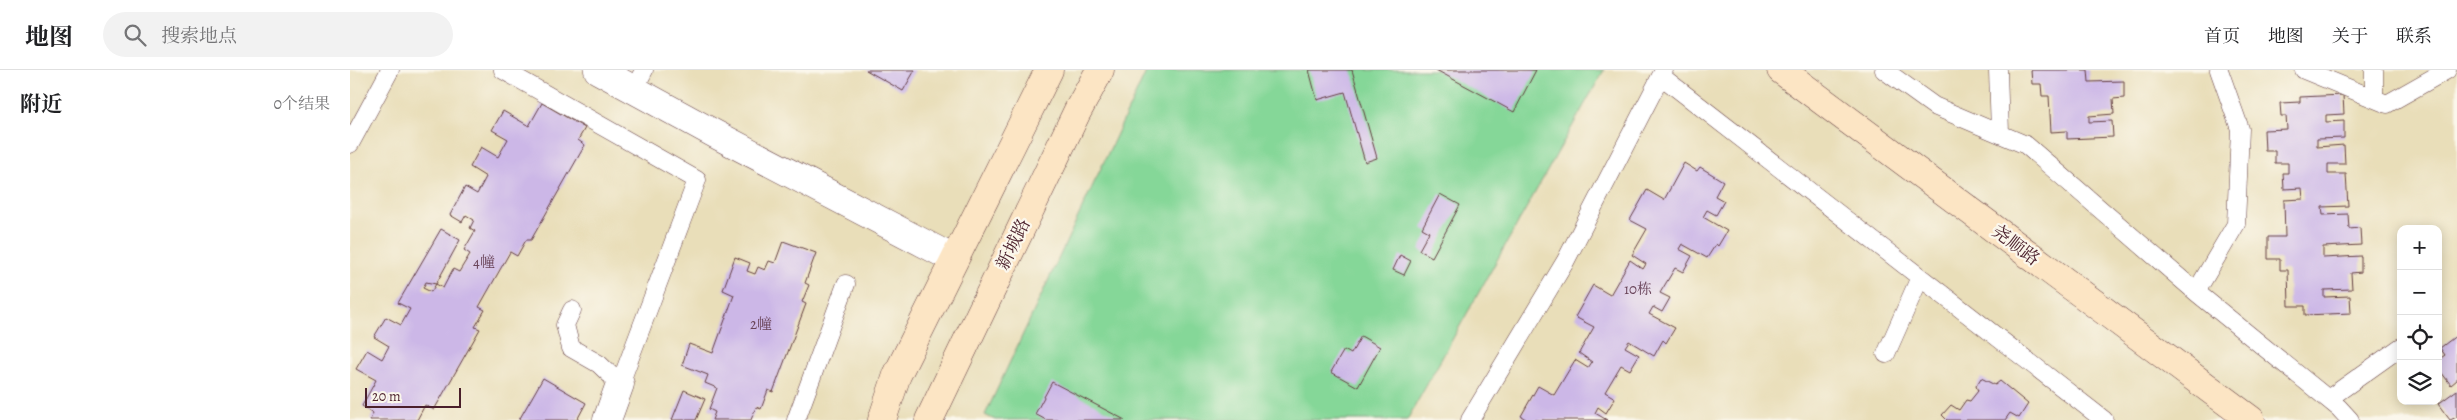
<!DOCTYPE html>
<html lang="zh">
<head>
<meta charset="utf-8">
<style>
  body { margin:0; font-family:Alegreya,"Noto Serif SC",serif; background:#f2f2f2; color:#202124 }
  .controls { position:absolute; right:15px; bottom:15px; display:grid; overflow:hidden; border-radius:10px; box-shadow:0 2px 12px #0003 }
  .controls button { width:45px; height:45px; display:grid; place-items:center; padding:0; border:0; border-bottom:1px solid #e0e0e0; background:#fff; color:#202124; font:25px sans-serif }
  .scale { position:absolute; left:15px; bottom:12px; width:96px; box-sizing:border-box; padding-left:5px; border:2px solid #4a1f2b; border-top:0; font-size:14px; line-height:18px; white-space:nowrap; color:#4a1f2b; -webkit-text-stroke:4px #fbf7ec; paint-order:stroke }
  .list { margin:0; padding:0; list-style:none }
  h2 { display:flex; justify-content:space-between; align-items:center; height:65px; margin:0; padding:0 20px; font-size:21px }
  h2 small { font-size:16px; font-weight:400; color:#757577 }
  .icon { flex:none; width:28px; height:28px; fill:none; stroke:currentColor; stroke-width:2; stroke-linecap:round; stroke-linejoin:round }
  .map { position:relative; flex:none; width:2107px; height:350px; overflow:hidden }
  header { display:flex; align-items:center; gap:30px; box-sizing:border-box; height:70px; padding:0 25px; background:#fff; border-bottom:1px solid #e0e0e0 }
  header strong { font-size:24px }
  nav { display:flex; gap:28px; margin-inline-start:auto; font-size:18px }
  .search { width:350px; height:45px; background:#f2f2f2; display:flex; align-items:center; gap:12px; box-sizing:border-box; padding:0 18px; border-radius:28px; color:#757577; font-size:19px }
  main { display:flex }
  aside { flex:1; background:#fff }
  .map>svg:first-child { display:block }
</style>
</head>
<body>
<header>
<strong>地图</strong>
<div class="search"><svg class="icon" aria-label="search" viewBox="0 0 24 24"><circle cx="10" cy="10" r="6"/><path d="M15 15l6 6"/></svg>搜索地点</div>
<nav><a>首页</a><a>地图</a><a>关于</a><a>联系</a></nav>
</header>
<main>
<aside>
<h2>附近<small>0个结果</small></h2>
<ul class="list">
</ul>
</aside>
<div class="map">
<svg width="2107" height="350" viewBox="0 0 2107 350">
  <rect width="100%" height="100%" fill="#fbf7ec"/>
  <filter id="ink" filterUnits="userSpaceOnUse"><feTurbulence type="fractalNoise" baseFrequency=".02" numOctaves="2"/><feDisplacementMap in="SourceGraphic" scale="10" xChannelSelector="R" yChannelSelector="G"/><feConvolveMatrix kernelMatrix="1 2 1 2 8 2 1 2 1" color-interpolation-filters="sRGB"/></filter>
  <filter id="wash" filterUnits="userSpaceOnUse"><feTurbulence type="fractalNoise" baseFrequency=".0096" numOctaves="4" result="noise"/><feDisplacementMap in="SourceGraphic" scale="20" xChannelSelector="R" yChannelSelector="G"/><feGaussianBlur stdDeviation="1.12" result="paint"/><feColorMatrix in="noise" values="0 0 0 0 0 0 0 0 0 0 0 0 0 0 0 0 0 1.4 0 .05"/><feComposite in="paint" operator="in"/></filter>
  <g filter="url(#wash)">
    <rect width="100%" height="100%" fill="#e9deb9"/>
    <!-- green -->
    <path fill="#85d798" stroke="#687b62" d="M 797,0 L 1254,0 L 1057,350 L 645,350 L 635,345 Z"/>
    <g id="blocks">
      <!-- building -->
      <path fill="#ccb7e7" d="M 516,0 L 565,0 L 553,21 Z
        M 959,0 L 1002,0 L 1027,88 L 1015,92 L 995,22 L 967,30 Z
        M 1086,0 L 1186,0 L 1164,42 Z
        M 1681,0 L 1738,0 L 1739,12 L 1774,11 L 1774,28 L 1763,29 L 1764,44 L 1739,46 L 1739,52 L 1762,51 L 1763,67 L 1717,69 L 1717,61 L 1701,62 L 1699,26 L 1692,26 L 1691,14 L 1682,14 Z
        M 1993,25 L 1994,44 L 1976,45 L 1976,52 L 1994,51 L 1994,68 L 1967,69 L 1967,77 L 1994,75 L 1995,94 L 1978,94 L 1978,104 L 1996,104 L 1998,136 L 1972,137 L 1973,145 L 1998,144 L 1999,159 L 2010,158 L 2011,175 L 1973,177 L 1973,188 L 2011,186 L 2011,202 L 2001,203 L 2002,219 L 1974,220 L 1974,227 L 2000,226 L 2001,243 L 1955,245 L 1955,236 L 1939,236 L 1938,200 L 1930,200 L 1930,189 L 1918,189 L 1918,167 L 1935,167 L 1934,130 L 1953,129 L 1952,118 L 1934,119 L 1933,103 L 1938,103 L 1938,93 L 1925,93 L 1925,81 L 1915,81 L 1914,60 L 1937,59 L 1936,46 L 1931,46 L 1930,33 L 1950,32 L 1950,27 Z
        M 192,33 L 235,58 L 228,70 L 235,75 L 181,170 L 176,170 L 167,186 L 160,182 L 129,237 L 135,240 L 125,257 L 130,259 L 84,340 L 75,335 L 67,350 L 20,350 L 23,343 L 12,336 L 26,310 L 6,299 L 17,280 L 32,289 L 39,276 L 24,267 L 36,247 L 51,255 L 60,239 L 48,233 L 91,159 L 110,170 L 86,214 L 76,212 L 73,218 L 81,222 L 86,214 L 93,218 L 103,199 L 109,202 L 120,184 L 114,180 L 125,161 L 120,158 L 124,150 L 116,145 L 112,152 L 100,145 L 115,117 L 127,124 L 136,107 L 120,97 L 131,77 L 148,87 L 158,69 L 142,60 L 153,41 L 179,56 Z
        M 1334,93 L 1347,101 L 1350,97 L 1373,111 L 1365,126 L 1374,131 L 1366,145 L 1357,140 L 1353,147 L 1377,161 L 1368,176 L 1366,174 L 1357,188 L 1332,174 L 1329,179 L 1342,186 L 1333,202 L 1325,198 L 1310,223 L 1320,228 L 1312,242 L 1303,237 L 1299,244 L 1325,258 L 1316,273 L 1313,270 L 1304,286 L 1279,271 L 1275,277 L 1289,285 L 1280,300 L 1271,295 L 1255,322 L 1265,328 L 1256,343 L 1248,337 L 1245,343 L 1257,350 L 1177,350 L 1171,346 L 1188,316 L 1204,325 L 1225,290 L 1238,298 L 1242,292 L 1229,283 L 1244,257 L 1225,247 L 1243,215 L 1260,225 L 1280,190 L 1293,199 L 1296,194 L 1282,185 L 1297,159 L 1280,150 L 1297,120 L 1314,130 Z
        M 1090,124 L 1110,135 L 1082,187 L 1069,180 L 1079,162 L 1072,158 Z
        M 433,171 L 466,183 L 455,213 L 459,215 L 452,232 L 456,234 L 423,322 L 418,320 L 411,339 L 406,337 L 401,350 L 362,350 L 365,342 L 359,339 L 367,318 L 355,313 L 358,305 L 332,295 L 339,274 L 363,283 L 384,225 L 373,220 L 385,187 L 400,193 L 397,201 L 405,204 L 408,197 L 415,200 L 419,191 L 425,193 Z
        M 1050,185 L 1061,191 L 1054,205 L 1043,200 Z
        M 2107,265 L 2107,310 L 2101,315 L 2088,298 L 2088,290 L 2095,285 L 2090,278 Z
        M 1011,266 L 1030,277 L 1008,317 L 981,302 L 994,280 L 1001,284 Z
        M 193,308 L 236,333 L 227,350 L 169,350 Z
        M 1631,308 L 1645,315 L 1650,311 L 1678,334 L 1669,348 L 1660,343 L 1655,350 L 1597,350 L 1592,345 L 1601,335 L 1609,340 L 1616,330 L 1620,331 L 1628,321 L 1626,316 Z
        M 702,312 L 775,350 L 696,350 L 685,344 Z
        M 334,320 L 355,329 L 346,350 L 322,350 Z
        M 2107,320 L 2107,347 L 2100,350 L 2088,334 Z"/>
    </g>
  </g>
  <g filter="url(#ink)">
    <use href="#blocks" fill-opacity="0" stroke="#623c40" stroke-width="1"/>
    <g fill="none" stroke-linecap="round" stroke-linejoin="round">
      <!-- service casing -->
      <g stroke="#623c40" stroke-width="19">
        <path id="service" d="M 153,0 L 347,110 L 270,314 L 249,294 L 221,278 L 215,255 L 222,240
          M 1534,0 L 1584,36 L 1676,75 L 1846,222 L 1989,338 L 2000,350
          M 1648,0 L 1650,63
          M 1954,0 L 2037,34 L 2097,0
          M 1311,6 L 1754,350
          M 284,20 L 294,0
          M 2024,28 L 2024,0
          M 0,74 L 40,0
          M 1846,222 L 1886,154 L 1890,59 L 1869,0
          M 1536,284 L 1570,207
          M 1978,329 L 2051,277
          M 446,350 L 496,214
          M 1120,350 L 1215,192 L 1314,0"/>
      </g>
      <!-- minor casing -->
      <g stroke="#623c40" stroke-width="29">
        <path id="minor" d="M 248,0 L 365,64 L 604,189
          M 257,350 L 270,314"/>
      </g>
      <!-- secondary casing -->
      <g stroke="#623c40" stroke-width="29">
        <path id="secondary" d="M 1431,0 L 1901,350
          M 532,350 L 547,305 L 699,0
          M 579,350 L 727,42 L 750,0"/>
      </g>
      <!-- service -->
      <use href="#service" stroke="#fff" stroke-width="18"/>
      <!-- minor -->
      <use href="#minor" stroke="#fff" stroke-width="28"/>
      <!-- secondary -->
      <use href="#secondary" stroke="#fce5c4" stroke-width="28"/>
    </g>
  </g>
  <g text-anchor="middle" stroke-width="4.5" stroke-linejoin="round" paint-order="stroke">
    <!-- number labels -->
    <g font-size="15" fill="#6a455a">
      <text x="134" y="197">4幢</text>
      <text x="1288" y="224">10栋</text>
      <text x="411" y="259">2幢</text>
    </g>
    <!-- street labels -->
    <g font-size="18" fill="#4a1f2b" stroke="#fbf7ec">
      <text transform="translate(663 174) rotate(-64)" y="6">新城路</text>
      <text transform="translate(1666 175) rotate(37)" y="6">尧顺路</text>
    </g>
  </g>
</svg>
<div class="controls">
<button>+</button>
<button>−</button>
<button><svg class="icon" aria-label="locate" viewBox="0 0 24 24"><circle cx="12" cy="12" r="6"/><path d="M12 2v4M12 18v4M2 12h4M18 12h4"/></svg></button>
<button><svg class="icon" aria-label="layers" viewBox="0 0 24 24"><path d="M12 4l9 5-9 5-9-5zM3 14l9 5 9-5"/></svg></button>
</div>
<div class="scale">20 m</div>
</div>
</main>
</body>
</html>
